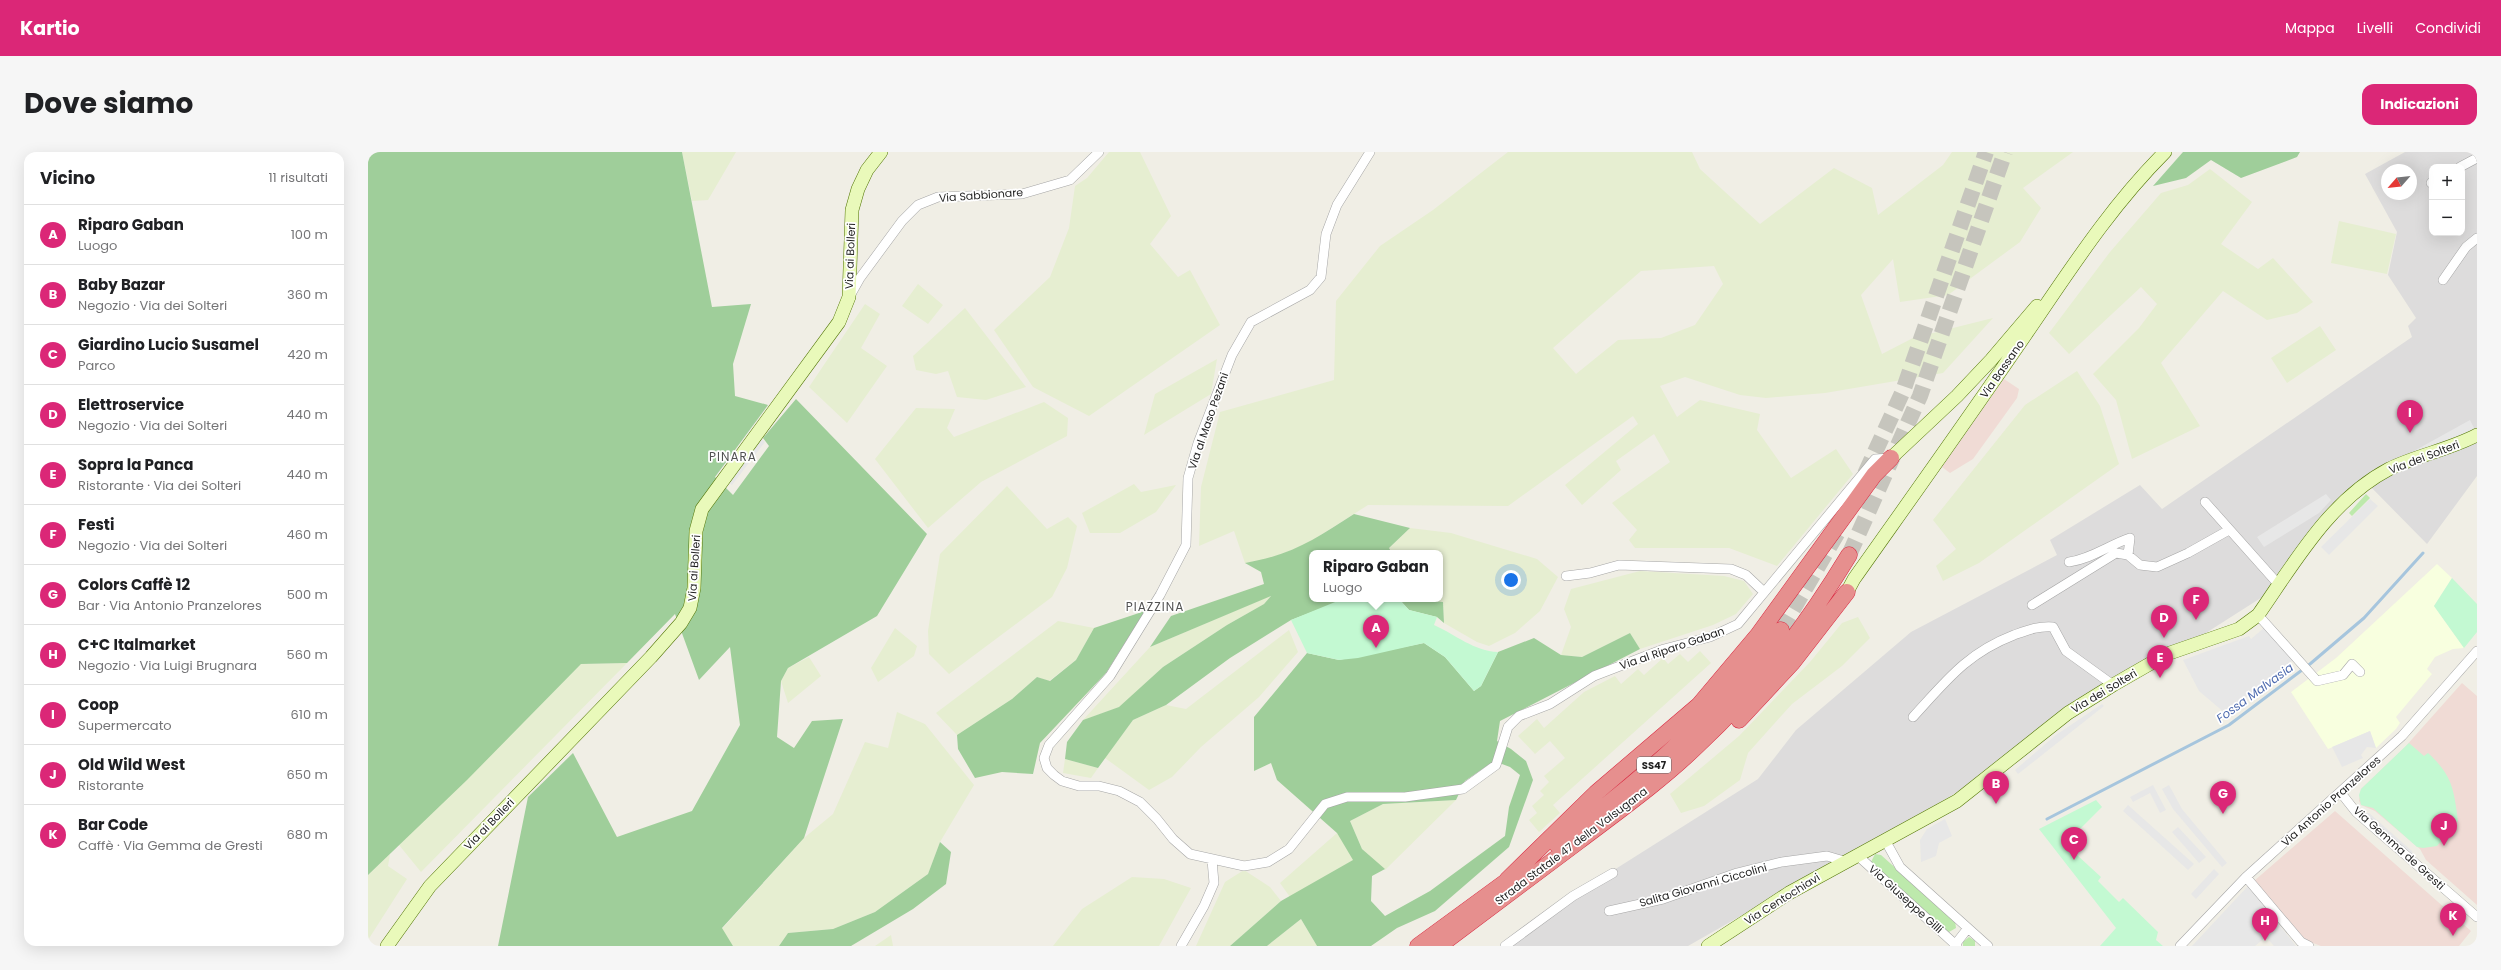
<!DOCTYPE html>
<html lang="it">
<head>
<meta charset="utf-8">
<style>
  body { margin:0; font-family:Poppins,sans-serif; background:#f6f6f6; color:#202124 }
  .controls { position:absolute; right:12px; top:12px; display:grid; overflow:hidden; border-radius:8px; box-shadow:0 4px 16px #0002 }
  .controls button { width:36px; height:36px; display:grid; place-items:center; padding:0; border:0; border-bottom:1px solid #e0e0e0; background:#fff; color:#202124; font:20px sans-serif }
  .compass { position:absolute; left:2013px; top:12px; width:36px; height:36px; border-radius:50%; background:#fff; box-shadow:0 4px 16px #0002; rotate:242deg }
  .you { position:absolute; left:1143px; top:428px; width:14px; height:14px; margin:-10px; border:3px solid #fff; border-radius:50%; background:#1a73e8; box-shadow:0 0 0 6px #1a73e833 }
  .badge { display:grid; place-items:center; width:26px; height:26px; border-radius:50%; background:#db2777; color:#fff; font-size:13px; font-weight:700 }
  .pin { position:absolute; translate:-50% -33px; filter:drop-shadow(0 1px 2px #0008) }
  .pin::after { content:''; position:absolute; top:21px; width:14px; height:12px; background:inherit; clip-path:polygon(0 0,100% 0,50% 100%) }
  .popup { position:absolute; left:941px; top:398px; width:134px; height:52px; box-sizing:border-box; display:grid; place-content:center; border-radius:8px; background:#fff; filter:drop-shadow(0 1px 3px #0005); font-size:13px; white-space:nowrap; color:#757577 }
  .popup b { font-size:15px; color:#202124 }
  .popup::after { content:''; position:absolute; left:50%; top:100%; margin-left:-8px; border:8px solid transparent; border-top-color:#fff }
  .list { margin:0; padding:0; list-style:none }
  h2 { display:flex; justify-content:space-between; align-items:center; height:52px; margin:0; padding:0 16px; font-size:17px }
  h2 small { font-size:13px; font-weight:400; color:#757577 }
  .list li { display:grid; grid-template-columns:26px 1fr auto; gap:12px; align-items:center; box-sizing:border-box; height:60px; padding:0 16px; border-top:1px solid #e0e0e0 }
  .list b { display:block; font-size:15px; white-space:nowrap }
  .list p { margin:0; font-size:13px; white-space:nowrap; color:#757577 }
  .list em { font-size:13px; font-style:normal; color:#757577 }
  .map { position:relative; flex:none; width:2109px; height:794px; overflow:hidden; border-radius:12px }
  header { display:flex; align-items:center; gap:24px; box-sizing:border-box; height:56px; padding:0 20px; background:#db2777; color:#fff }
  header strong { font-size:19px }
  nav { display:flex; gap:22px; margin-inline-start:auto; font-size:14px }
  .intro { display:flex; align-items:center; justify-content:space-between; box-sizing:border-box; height:96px; padding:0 24px }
  h1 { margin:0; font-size:28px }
  .button { padding:10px 18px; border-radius:12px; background:#db2777; color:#fff; font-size:14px; font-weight:700 }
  main { display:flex; gap:24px; padding:0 24px }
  aside { flex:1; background:#fff; border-radius:12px; box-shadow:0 4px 16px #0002 }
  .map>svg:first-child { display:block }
</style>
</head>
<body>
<header>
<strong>Kartio</strong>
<nav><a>Mappa</a><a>Livelli</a><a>Condividi</a></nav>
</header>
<div class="intro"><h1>Dove siamo</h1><a class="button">Indicazioni</a></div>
<main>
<aside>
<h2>Vicino<small>11 risultati</small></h2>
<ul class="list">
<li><span class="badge">A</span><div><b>Riparo Gaban</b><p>Luogo</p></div><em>100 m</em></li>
<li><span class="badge">B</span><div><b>Baby Bazar</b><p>Negozio · Via dei Solteri</p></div><em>360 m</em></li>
<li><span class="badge">C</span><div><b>Giardino Lucio Susamel</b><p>Parco</p></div><em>420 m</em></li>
<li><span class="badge">D</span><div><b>Elettroservice</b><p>Negozio · Via dei Solteri</p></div><em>440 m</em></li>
<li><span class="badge">E</span><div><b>Sopra la Panca</b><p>Ristorante · Via dei Solteri</p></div><em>440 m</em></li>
<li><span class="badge">F</span><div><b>Festi</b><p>Negozio · Via dei Solteri</p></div><em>460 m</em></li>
<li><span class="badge">G</span><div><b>Colors Caffè 12</b><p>Bar · Via Antonio Pranzelores</p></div><em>500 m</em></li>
<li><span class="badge">H</span><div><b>C+C Italmarket</b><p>Negozio · Via Luigi Brugnara</p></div><em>560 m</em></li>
<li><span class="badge">I</span><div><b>Coop</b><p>Supermercato</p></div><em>610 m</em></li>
<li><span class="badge">J</span><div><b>Old Wild West</b><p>Ristorante</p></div><em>650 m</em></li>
<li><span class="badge">K</span><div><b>Bar Code</b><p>Caffè · Via Gemma de Gresti</p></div><em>680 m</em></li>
</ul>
</aside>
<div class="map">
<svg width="2109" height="794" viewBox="0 0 2109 794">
  <rect width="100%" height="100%" fill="#f0eee5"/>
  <!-- residential -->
  <path fill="#dddcdc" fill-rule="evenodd" d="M 2037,0 L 2109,0 L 2109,324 L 2059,392 L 1997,329 L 1899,442 L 1581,645 L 1320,794 L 1135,794 L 1162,771 L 1390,627 L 1428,578 L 1543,480 L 1689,403 L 1682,388 L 1772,333 L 1794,357 L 2044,185 L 2040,174 L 2048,166 L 2020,123 L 2029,80 L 1997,22 ZM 2064,15 L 2094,15 L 2094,81 L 2064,81 ZM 2019,18 L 2043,18 L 2043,42 L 2019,42 Z"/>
  <!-- commercial -->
  <path fill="#f0dbd5" d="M 1636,227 L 1651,237 L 1649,246 L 1605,307 L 1582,321 L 1574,315 Z
    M 2094,531 L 2109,544 L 2109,753 L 2058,708 L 2052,697 L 2007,659 L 1993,653 L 1991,649 L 1993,637 L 2037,595 Z
    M 1967,659 L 2103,779 L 2091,794 L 1953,794 L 1937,788 L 1886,729 Z"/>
  <!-- education -->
  <path fill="#f8ffdf" d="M 2069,412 L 2084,426 L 2066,454 L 2096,496 L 2085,497 L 2067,505 L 2059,517 L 2064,522 L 2028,565 L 2032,571 L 2028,577 L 2008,596 L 2002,579 L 1960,597 L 1923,540 L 1968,506 Z"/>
  <!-- farmland -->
  <path fill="#e6eed1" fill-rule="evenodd" d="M 314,0 L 368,0 L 340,48 L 324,49 Z
    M 741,0 L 772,0 L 803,64 L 782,92 L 810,125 L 822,118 L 852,173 L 721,264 L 665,235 L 626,178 L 682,125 L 701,76 L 707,34 L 719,26 Z
    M 1140,0 L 1324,0 L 1332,17 L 1392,72 L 1466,16 L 1504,36 L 1510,63 L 1575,13 L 1584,0 L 1705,0 L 1655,36 L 1673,56 L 1652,90 L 1580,143 L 1532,150 L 1525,107 L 1493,143 L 1514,202 L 1545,186 L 1625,166 L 1575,221 L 1457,241 L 1398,246 L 1372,243 L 1317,225 L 1292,234 L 1309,265 L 1332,248 L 1392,262 L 1389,278 L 1423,326 L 1468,297 L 1485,322 L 1409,414 L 1361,396 L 1267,396 L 1261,388 L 1269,378 L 1244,351 L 1302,310 L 1286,282 L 1248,309 L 1253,318 L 1214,353 L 1197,333 L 1270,272 L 1265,264 L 1140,354 L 1000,353 L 937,393 L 901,407 L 877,411 L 866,379 L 831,394 L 833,335 L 852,260 L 966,228 L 968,149 L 1012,94 L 1065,58 ZM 1346,114 L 1355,132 L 1327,173 L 1293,186 L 1250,188 L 1208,222 L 1185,196 L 1273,119 Z
    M 1842,17 L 1884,50 L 1853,92 L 1890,117 L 1905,106 L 1945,150 L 1929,161 L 1899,168 L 1855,139 L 1793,211 L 1832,274 L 1764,307 L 1748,248 L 1725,222 L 1771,176 L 1789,152 L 1773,135 L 1701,202 L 1681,181 L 1742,100 L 1793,41 L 1820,33 Z
    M 1971,69 L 2028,82 L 2019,122 L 1963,111 Z
    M 550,132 L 575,153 L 560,172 L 534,154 Z
    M 497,152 L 512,162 L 493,196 L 519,214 L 479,271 L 441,235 Z
    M 597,156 L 658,235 L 618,248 L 589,245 L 580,219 L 568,222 L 548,218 L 545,204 Z
    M 1952,174 L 1968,198 L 1919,231 L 1903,206 Z
    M 849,207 L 843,242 L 776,283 L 787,242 Z
    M 1709,219 L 1732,254 L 1751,312 L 1611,411 L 1575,429 L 1568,414 L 1588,397 L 1565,368 L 1657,253 Z
    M 676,250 L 700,266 L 699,284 L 613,330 L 560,376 L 507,307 L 548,256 L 587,257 L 579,276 L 586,285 Z
    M 766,332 L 773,340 L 808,333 L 788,360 L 752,381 L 722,381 L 714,361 Z
    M 639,334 L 679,377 L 700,365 L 709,374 L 699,416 L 684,445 L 581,522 L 561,502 L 560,479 L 572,402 Z
    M 1042,376 L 1083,381 L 1169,407 L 1190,425 L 1172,459 L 1147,481 L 1121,494 L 1109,490 L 1076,471 L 1075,450 L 1060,449 L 1059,447 L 1072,447 L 1072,401 L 1024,401 L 1021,396 Z
    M 1272,419 L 1356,424 L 1376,429 L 1385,442 L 1368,462 L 1345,473 L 1272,497 L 1262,481 L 1214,505 L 1193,503 L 1203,475 L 1196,457 L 1203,437 Z
    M 904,443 L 896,452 L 859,473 L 795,515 L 752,555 L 715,568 L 782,495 Z
    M 1490,465 L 1502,486 L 1474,514 L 1424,552 L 1380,601 L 1372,628 L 1336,654 L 1313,661 L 1302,642 L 1371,584 L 1442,510 L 1474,471 Z
    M 690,469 L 726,476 L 708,508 L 681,529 L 669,525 L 644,547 L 589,583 L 568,561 Z
    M 527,476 L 549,494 L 546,504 L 510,530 L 503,516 Z
    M 921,478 L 930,500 L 891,545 L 833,595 L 804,625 L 781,638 L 737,606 L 765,568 L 798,553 L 818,557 Z
    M 1332,499 L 1343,511 L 1185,653 L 1192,661 L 1171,680 L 1161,668 L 1169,661 L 1164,654 L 1176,643 L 1172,639 L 1181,630 L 1176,624 L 1197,606 L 1182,589 L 1167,602 L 1150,584 L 1169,567 L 1176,576 L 1216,540 L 1247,524 L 1253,532 L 1270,517 L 1276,523 L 1295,506 L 1300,512 L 1312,502 L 1320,510 Z
    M 441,505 L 453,524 L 420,551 L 413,529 L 420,516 Z
    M 259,511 L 53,720 L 31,693 L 213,512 Z
    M 529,560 L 557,572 L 606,633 L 572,690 L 560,722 L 507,760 L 465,777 L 420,781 L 411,794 L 365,794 L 354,777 L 436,686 L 465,662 L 497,590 L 520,596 Z
    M 697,607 L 730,616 L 723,626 L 695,621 Z
    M 1088,648 L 1017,718 L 994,697 L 982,669 L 1015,652 Z
    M 969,681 L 986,708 L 922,745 L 912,731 Z
    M 22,702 L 20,714 L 39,727 L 0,788 L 0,723 Z
    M 876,718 L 902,735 L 913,749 L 862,794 L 828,794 L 857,730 Z
    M 764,725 L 796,727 L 823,736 L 791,794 L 685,794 L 714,757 Z
    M 933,767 L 949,794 L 899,794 Z
    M 523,783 L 525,794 L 507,794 Z"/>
  <!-- grass -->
  <path fill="#bde9ac" d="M 1998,342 L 2002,346 L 1984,364 L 1981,361 Z
    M 1507,702 L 1513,703 L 1587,769 L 1588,776 L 1581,780 L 1579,779 L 1503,710 Z
    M 1601,785 L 1607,789 L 1607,794 L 1595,794 L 1595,790 Z"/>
  <!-- forest -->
  <path fill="#9fce9a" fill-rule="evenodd" d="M 0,0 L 314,0 L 344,155 L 383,152 L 365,212 L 367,244 L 400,253 L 347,325 L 365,343 L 401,294 L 395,286 L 428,247 L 559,382 L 509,464 L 420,516 L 413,529 L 409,585 L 426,596 L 444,569 L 475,567 L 436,686 L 354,776 L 365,794 L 130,794 L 160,645 L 205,601 L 249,685 L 324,659 L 372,573 L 362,495 L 331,528 L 307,462 L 259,511 L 213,512 L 99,628 L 0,723 Z
    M 1815,0 L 1932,0 L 1929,5 L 1873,26 L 1843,8 L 1818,26 L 1785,34 Z
    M 986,362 L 1042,376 L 1021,396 L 1024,401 L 944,401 L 944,447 L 978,447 L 923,468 L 862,506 L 798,553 L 765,568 L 730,616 L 697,607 L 699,590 L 715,568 L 751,555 L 795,515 L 859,473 L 896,452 L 903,444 L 782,495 L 803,464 L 896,432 L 893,420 L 877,411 C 924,403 947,387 986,362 Z
    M 1031,447 L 1059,447 L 1060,449 L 1075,450 L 1076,471 L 1069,465 L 1041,458 Z
    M 777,459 L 738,521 L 672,591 L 665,622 L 634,620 L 607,626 L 590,597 L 589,583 L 644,547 L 669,525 L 682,529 L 708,508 L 726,476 Z
    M 1262,481 L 1272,497 L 1132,569 L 1129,589 L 1143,597 L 1158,609 L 1165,628 L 1141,695 L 1067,759 L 1029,776 L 1003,794 L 949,794 L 933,767 L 899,794 L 862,794 L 913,749 L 985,708 L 969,681 L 909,628 L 903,611 L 886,619 L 886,565 L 939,501 L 971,508 L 1056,491 L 1077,505 L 1106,539 L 1113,534 L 1130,500 L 1166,486 L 1193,503 L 1214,505 ZM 1126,609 L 1142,615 L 1152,623 L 1141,655 L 1137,684 L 1062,739 L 1017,764 L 1003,749 L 1004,724 L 1017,717 L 994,697 L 982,669 L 1015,652 L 1088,648 L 1097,629 Z
    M 572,690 L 583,700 L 578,732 L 545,757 L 483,794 L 411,794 L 420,781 L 465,777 L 507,760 L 560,722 Z"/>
  <!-- park -->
  <path fill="#c3f9d2" d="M 2084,426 L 2109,452 L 2109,480 L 2096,496 L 2066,454 Z
    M 1031,447 L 1041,458 L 1069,465 L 1066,473 C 1088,483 1106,499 1130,500 L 1113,534 L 1106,539 L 1077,505 L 1056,491 L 990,506 L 971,508 L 939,501 L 923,468 L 972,448 Z
    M 2041,591 L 2056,604 L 2060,601 C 2084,623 2086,637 2090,669 L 2069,694 L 2055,696 L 2049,695 L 2005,656 L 1993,653 L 1991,643 L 1993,637 Z
    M 1728,648 L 1734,655 L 1697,692 L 1733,725 L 1730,729 L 1751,750 L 1755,746 L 1790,780 L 1788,788 L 1795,794 L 1732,794 L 1748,776 L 1671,677 Z"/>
  <!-- parking -->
  <path fill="#e7e7e7" d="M 2102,268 L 2108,280 L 2037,304 Z
    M 389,283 L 397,290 L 364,333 L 355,326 Z
    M 1958,342 L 1963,348 L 1951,361 L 1896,395 L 1889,385 Z
    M 2002,347 L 2010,354 L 1961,403 L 1953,395 Z
    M 1897,475 L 1925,508 L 1858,562 L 1831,539 L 1815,508 L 1881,484 L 1883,487 Z
    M 1734,552 L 1736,554 L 1650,622 L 1647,618 L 1688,583 Z
    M 2002,579 L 2008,596 L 1999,595 L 1993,603 L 1995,606 L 1974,615 L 1964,595 Z
    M 1785,633 L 1798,658 L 1792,661 L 1782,641 L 1765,650 L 1762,645 Z
    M 1801,633 L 1814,657 L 1859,711 L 1854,715 L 1805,657 L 1794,637 Z
    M 1760,653 L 1826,712 L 1820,718 L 1755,659 Z
    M 1995,661 L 2001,661 L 2044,699 L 2046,706 Z
    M 1577,667 L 1584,684 L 1571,691 L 1568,704 L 1553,710 L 1552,688 L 1559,677 Z
    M 1810,675 L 1838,705 L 1831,711 L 1804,680 Z
    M 1846,717 L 1851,722 L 1828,747 L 1823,742 Z
    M 1880,734 L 1928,794 L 1906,794 L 1898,785 L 1887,794 L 1824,794 Z"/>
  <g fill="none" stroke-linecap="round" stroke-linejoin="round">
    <!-- stream -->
    <path stroke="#a6c5dd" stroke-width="3" d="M 1679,667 L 1861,573 L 1942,512 L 1996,466 L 2055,401"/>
    <!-- highway-tunnel -->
    <path stroke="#c6c5bd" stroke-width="16" stroke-dasharray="16 8" stroke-linecap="butt" d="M 1497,322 L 1535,239 L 1618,0
      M 1481,403 L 1552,244 L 1637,0
      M 1413,478 L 1470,380"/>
    <!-- street casing -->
    <g stroke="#a6a6a6" stroke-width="10">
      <path id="street" d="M 1002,0 L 969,53 L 958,82 L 953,125 L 942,138 L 883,170 L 864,203 L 830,291 L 820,326 L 818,393 L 792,443 L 742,524 L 681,593 L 676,606 L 679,616 L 686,623 L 694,629 L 711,634 L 731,634 L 751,639 L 772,650 L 789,667 L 805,687 L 822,702 L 876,714 L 900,710 L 921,697 L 957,652 L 979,645 L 1037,645 L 1095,637 L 1128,613 L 1140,575 L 1151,564 L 1182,552 L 1226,524 L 1296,497 L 1342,485 L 1370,472 L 1507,307 L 1523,306
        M 2092,15 L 2109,6
        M 2063,31 L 2064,30
        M 2075,128 L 2098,95 L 2109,86
        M 483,142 L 492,126 L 534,69 L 550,53 L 570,45 L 654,42 L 702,28 L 731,0
        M 1837,350 L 1911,433
        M 1701,410 C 1723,407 1741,393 1762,386 L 1760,403
        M 1198,424 L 1222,421 L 1251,413 L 1363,417 L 1378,423 L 1396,440
        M 1664,453 L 1748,401 L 1760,403 L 1772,413 L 1789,415 L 1820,401 L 1861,378
        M 1890,463 L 1949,529 L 1975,523 L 1984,512 L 1992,520
        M 1545,565 C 1578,529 1599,501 1646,483 C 1660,478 1670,474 1685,475 L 1698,499 L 1745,533
        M 1973,641 L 1988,660 L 2109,765
        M 1517,688 L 1532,715 L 1620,794
        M 1489,703 L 1589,794
        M 1878,725 L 1933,790 L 1941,794
        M 1241,759 L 1295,747 L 1369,721 L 1414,710 L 1459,704 L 1476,709
        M 813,794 L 836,754 L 846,731 L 844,708
        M 1137,794 L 1205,744 L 1245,721
        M 1586,794 L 1600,776
        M 1812,794 L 1878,725 L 2034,584 L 2109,499"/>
    </g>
    <!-- secondary casing -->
    <g stroke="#537606" stroke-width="14">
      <path id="secondary" d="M 1523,306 L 1589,244 L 1623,208 L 1669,154
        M 1479,440 L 1486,427 C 1544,345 1602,264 1658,182 C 1702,118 1742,55 1797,0
        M 19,794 L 62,734 L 283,505 L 313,471 L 322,456 L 326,436 L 328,379 L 334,357 L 471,170 L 481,145 L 484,58 L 490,37 L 499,18 L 513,0
        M 1340,794 L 1421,741 L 1589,649 L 1700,561 L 1745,533 L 1799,502 L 1871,477 L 1890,463 C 1927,410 1962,348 2021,317 C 2049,303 2081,298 2109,283"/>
    </g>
    <!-- highway casing -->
    <g stroke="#d9263f" stroke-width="17">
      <path id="highway" d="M 1371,568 L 1424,511 L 1479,440
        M 1188,692 C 1271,630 1351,562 1413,478
        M 1139,728 L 1228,641 L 1331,553 L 1390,483 L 1506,323 L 1523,306
        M 1050,794 L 1147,723
        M 1071,794 C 1118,759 1165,724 1211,689 C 1252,658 1294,628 1331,592 C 1392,535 1438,474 1481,403"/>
    </g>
    <!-- street -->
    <use href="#street" stroke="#fff" stroke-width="9"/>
    <!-- secondary -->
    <use href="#secondary" stroke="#e9f9ba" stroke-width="13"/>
    <!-- highway -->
    <use href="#highway" stroke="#e68f8e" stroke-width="16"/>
  </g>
  <g text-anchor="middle" stroke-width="3.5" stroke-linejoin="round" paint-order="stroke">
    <!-- shield labels -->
    <rect fill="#fff" stroke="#626262" stroke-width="1" x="1269" y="605" width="34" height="16" rx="3"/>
    <g font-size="10" font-weight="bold" fill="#1f1f1f">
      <text x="1286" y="617">SS47</text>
    </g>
    <!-- street labels -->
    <g font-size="11" fill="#1f1f1f" stroke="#fff">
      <text transform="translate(613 43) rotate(-4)" y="4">Via Sabbionare</text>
      <text transform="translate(482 104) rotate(-88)" y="4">Via ai Bolleri</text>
      <text transform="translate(1634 217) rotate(-55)" y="4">Via Bassano</text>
      <text transform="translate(840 269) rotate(-71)" y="4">Via al Maso Pezani</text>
      <text transform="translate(2056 305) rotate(-21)" y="4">Via dei Solteri</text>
      <text transform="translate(326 416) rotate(-86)" y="4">Via ai Bolleri</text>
      <text transform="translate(1304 496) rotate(-19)" y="4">Via al Riparo Gaban</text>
      <text transform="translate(1736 539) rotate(-31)" y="4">Via dei Solteri</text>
      <text transform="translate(1963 649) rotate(-42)" y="4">Via Antonio Pranzelores</text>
      <text transform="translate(121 672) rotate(-46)" y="4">Via ai Bolleri</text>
      <text transform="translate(1203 694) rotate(-37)" y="4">Strada Statale 47 della Valsugana</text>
      <text transform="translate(2031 696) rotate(42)" y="4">Via Gemma de Gresti</text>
      <text transform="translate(1335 733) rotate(-16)" y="4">Salita Giovanni Ciccolini</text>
      <text transform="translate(1414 747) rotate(-32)" y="4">Via Centochiavi</text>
      <text transform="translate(1538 747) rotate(42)" y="4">Via Giuseppe Gilli</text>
    </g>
    <!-- neighbourhood labels -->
    <g font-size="12" letter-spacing="1" fill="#525252" stroke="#fff">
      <text x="365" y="309">PINARA</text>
      <text x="787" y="459">PIAZZINA</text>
    </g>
    <!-- water labels -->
    <g font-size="12" font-style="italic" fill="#4c69ae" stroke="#fff">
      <text transform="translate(1887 541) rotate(-36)" y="4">Fossa Malvasia</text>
    </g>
  </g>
</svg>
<div class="controls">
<button>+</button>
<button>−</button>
</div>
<svg class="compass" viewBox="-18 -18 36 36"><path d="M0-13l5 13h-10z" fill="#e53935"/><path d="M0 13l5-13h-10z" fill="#757577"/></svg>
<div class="you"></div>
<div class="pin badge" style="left:1008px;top:496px">A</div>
<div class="popup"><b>Riparo Gaban</b>Luogo</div>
<div class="pin badge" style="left:1628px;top:652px">B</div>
<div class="pin badge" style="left:1706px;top:708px">C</div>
<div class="pin badge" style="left:1796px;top:486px">D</div>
<div class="pin badge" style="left:1792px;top:526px">E</div>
<div class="pin badge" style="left:1828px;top:468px">F</div>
<div class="pin badge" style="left:1855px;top:662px">G</div>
<div class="pin badge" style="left:1897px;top:789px">H</div>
<div class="pin badge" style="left:2042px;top:281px">I</div>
<div class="pin badge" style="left:2076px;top:694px">J</div>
<div class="pin badge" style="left:2085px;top:784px">K</div>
</div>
</main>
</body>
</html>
